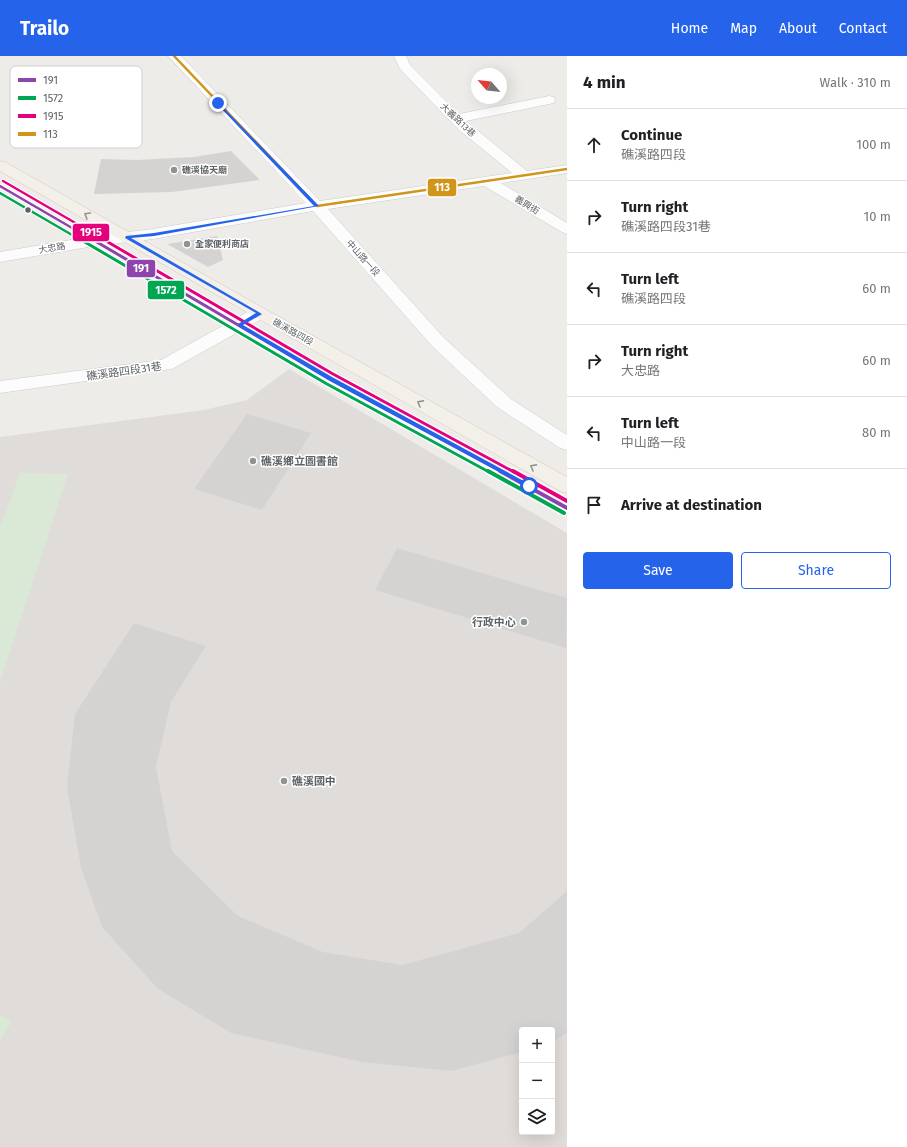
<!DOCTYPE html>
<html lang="en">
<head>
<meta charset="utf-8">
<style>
  body { margin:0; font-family:"Fira Sans","Noto Sans TC",sans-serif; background:#f2f2f2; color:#202124 }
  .controls { position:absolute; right:12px; bottom:12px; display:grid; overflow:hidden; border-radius:4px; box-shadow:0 4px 16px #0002 }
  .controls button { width:36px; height:36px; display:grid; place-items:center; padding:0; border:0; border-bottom:1px solid #e0e0e0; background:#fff; color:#202124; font:20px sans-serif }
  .compass { position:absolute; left:471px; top:12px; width:36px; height:36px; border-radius:50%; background:#fff; box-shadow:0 4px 16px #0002; rotate:297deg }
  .stop { position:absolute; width:12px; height:12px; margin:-9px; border:3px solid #2563eb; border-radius:50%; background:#fff }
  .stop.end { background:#2563eb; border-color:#fff; box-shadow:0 1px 4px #0008 }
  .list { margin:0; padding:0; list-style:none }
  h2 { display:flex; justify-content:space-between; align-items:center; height:52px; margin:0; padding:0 16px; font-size:17px }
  h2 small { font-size:13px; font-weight:400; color:#757577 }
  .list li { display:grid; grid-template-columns:26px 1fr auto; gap:12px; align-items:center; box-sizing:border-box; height:72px; padding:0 16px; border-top:1px solid #e0e0e0 }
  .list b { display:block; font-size:15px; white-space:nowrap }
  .list p { margin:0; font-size:13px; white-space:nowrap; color:#757577 }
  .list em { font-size:13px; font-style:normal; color:#757577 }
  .actions { display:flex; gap:8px; padding:12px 16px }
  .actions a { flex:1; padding:9px 0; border:1px solid #2563eb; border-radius:4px; text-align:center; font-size:14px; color:#2563eb }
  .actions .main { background:#2563eb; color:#fff }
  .icon { flex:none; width:22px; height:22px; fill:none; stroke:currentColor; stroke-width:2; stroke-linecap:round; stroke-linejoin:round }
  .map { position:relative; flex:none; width:567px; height:1091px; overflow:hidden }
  header { display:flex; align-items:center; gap:24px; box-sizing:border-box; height:56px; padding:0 20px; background:#2563eb; color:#fff }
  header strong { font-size:19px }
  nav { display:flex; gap:22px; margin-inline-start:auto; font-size:14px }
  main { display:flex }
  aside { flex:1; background:#fff }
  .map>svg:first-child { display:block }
</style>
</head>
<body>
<header>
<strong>Trailo</strong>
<nav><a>Home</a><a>Map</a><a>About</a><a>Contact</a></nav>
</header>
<main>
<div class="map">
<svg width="567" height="1091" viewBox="0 0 567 1091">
  <rect width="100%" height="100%" fill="#eeece9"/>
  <!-- education -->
  <path fill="#e0dcd9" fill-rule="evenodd" d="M 289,313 L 567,477 L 567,1091 L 0,1091 L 0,381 L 204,354 L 247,344 ZM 522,974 L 552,974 L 552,1076 L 522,1076 Z"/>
  <!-- green -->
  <path fill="#dae9d5" d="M 20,417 L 68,418 L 0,626 L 0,472 Z
    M 0,960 L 12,965 L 0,985 Z"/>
  <!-- building -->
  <path fill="#d5d3d2" d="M 231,95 L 260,124 L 172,136 L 94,138 L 101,103 L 137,104 L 194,101 Z
    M 217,180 L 223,204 L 208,211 L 167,188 Z
    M 247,358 L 311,377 L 262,454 L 194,433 Z
    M 397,492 L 567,542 L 566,592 L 375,534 Z
    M 134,567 L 206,590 L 171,646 L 156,711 L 172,795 L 238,860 L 323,896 L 402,909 L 519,877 L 567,835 L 567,977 L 552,986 L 552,974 L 522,974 L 522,996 L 452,1015 L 362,1006 L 231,977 L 158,933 L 102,871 L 81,812 L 67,731 L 75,658 Z"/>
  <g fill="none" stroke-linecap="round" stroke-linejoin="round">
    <!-- minor casing -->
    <g stroke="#cacaca" stroke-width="1">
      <path id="minor" d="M 168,0 L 181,0 L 320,145 L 512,117 L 458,73 L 400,13 L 394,0 L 406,0 L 410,9 L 459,58 L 549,40 L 554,41 L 555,44 L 554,47 L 466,65 L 527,115 L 567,109 L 567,117 L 501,127 L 567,167 L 567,178 L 562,176 L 484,130 L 328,153 L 444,282 L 511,343 L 567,379 L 567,394 L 560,392 L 497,351 L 432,290 L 313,155 L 153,183 L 94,190 L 0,206 L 0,196 L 94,180 L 153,173 L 306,147 Z
        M 259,252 L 265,253 L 267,257 L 265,261 L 172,313 L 0,337 L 0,325 L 161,304 L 253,253 Z"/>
    </g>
    <!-- major casing -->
    <g stroke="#d5c8b8" stroke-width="1">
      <path id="major" d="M 0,105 L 5,106 L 265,253 L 567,421 L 567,437 L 560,435 L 0,115 Z
        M 0,126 L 5,127 L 336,319 L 567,443 L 567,459 L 560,457 L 324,327 L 0,136 Z"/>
    </g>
    <!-- minor -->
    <use href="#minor" fill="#fcfcfc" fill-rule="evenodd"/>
    <!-- major -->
    <use href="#major" fill="#f3efe9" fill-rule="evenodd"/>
    <!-- rail -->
    <path stroke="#e3e4e3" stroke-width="2" stroke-dasharray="0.5 3" stroke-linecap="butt" d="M 525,0 L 567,13"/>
    <!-- bus-1-far2 casing -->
    <g stroke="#fff" stroke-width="4.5">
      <path id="bus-1-far2" d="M 0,130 L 91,183"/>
    </g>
    <!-- bus-1-far1 casing -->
    <g stroke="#fff" stroke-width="5.5">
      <path id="bus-1-far1" d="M 90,182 L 330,323 L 502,416"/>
    </g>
    <!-- bus-1 casing -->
    <g stroke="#fff" stroke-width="7">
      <path id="bus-1" d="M 500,415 L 567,452"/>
    </g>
    <!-- bus-2-far2 casing -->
    <g stroke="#fff" stroke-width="4.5">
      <path id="bus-2-far2" d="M 0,137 L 79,183"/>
    </g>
    <!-- bus-2-far1 casing -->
    <g stroke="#fff" stroke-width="5.5">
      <path id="bus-2-far1" d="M 78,182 L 327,328 L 489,416"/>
    </g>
    <!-- bus-2 casing -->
    <g stroke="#fff" stroke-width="7">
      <path id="bus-2" d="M 488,415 L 564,457"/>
    </g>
    <!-- bus-3-far2 casing -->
    <g stroke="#fff" stroke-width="4.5">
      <path id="bus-3-far2" d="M 3,125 L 103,183"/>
    </g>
    <!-- bus-3-far1 casing -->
    <g stroke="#fff" stroke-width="5.5">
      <path id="bus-3-far1" d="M 101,182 L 333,318 L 514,416"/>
    </g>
    <!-- bus-3 casing -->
    <g stroke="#fff" stroke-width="7">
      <path id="bus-3" d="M 513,415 L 567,445"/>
    </g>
    <!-- bus-4 casing -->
    <g stroke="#fff" stroke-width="4.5">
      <path id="bus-4" d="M 174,0 L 317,150
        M 317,150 L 567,113"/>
    </g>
    <!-- bus-1-far2 -->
    <use href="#bus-1-far2" stroke="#8e44ad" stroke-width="2.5"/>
    <!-- bus-1-far1 -->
    <use href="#bus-1-far1" stroke="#8e44ad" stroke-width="3"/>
    <!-- bus-1 -->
    <use href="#bus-1" stroke="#8e44ad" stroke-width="4"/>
    <!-- bus-2-far2 -->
    <use href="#bus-2-far2" stroke="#00a651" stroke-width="2.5"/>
    <!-- bus-2-far1 -->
    <use href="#bus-2-far1" stroke="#00a651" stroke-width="3"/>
    <!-- bus-2 -->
    <use href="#bus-2" stroke="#00a651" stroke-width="4"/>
    <!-- bus-3-far2 -->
    <use href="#bus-3-far2" stroke="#e5007d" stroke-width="2.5"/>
    <!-- bus-3-far1 -->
    <use href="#bus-3-far1" stroke="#e5007d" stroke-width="3"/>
    <!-- bus-3 -->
    <use href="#bus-3" stroke="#e5007d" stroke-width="4"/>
    <!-- bus-4 -->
    <use href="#bus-4" stroke="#d1951a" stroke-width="2.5"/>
  </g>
  <!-- one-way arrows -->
  <defs><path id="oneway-chevron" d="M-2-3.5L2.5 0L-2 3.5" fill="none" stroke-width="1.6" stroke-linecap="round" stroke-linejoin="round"/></defs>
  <g stroke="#929494">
    <use href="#oneway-chevron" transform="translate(87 159) rotate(-150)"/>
    <use href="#oneway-chevron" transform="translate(420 347) rotate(-151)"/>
    <use href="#oneway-chevron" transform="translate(533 411) rotate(-151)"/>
  </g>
  <!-- route -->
  <path fill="#2563eb" d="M 218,46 L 319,150 L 154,180 L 131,182 L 262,258 L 243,269 L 332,321 L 531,429 L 531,431 L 527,431 L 328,324 L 238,270 L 238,268 L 256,257 L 125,182 L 126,180 L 154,177 L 314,150 L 217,48 Z"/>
  <!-- markers -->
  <g fill="#909394" stroke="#fff" stroke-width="1.5">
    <circle cx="174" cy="114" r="4"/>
    <circle cx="187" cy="188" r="4"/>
    <circle cx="253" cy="405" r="4"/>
    <circle cx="524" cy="566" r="4"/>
    <circle cx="284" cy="725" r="4"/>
  </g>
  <circle fill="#5e6367" stroke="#fff" stroke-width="1.5" cx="28" cy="154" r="3.5"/>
  <g text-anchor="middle" stroke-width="3" stroke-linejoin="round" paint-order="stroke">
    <!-- far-street labels -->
    <g font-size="9" fill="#5e6367" stroke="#fff">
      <text transform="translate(458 64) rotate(43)" y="3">大義路13巷</text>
      <text transform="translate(527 149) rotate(31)" y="3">義興街</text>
      <text transform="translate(52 192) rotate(-10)" y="3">大忠路</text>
      <text transform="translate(363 202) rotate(48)" y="3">中山路一段</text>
      <text transform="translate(293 276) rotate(29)" y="3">礁溪路四段</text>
    </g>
    <!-- far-poi labels -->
    <g font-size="9" font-weight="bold" fill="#5e6367" stroke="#fff" text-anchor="start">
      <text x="182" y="117">礁溪協天廟</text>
      <text x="195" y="191">全家便利商店</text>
    </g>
    <!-- street labels -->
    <g font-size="11" fill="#5e6367" stroke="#fff">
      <text transform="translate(124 315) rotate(-8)" y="4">礁溪路四段31巷</text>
    </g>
    <!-- poi labels -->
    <g font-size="11" font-weight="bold" fill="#5e6367" stroke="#fff" text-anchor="start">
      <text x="261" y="409">礁溪鄉立圖書館</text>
      <text x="516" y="570" text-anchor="end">行政中心</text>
      <text x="292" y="729">礁溪國中</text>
    </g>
  </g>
  <!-- legend -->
  <rect x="10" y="10" width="132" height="82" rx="6" fill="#fff" stroke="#cfd0d1" stroke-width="1"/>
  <rect x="18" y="22" width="18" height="4" fill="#8e44ad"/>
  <rect x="18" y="40" width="18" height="4" fill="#00a651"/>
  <rect x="18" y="58" width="18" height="4" fill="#e5007d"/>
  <rect x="18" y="76" width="18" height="4" fill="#d1951a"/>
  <g font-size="11" fill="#5e6367">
    <text x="43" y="28">191</text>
    <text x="43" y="46">1572</text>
    <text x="43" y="64">1915</text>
    <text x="43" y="82">113</text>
  </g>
  <g stroke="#fff" stroke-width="1.5">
    <rect x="427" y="122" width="30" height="19" rx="4" fill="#d1951a"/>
    <rect x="72" y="167" width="38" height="19" rx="4" fill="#e5007d"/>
    <rect x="126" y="203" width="30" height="19" rx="4" fill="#8e44ad"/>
    <rect x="147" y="224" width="38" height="20" rx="4" fill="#00a651"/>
  </g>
  <g font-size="11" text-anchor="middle" font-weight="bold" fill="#fff">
    <text x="442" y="135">113</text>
    <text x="91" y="180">1915</text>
    <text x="141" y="216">191</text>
    <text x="166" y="238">1572</text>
  </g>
</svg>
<div class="controls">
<button>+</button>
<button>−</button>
<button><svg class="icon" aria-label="layers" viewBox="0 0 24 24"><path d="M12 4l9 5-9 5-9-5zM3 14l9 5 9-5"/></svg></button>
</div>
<svg class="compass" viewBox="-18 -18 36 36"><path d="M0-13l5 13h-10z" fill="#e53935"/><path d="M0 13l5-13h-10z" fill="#757577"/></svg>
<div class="stop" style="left:529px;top:430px"></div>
<div class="stop end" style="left:218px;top:47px"></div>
</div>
<aside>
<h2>4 min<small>Walk · 310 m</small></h2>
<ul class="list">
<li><svg class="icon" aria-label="ahead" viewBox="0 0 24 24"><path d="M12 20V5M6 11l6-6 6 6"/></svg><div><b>Continue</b><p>礁溪路四段</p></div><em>100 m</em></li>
<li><svg class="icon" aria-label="right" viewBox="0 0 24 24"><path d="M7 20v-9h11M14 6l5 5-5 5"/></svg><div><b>Turn right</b><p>礁溪路四段31巷</p></div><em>10 m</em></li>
<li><svg class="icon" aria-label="left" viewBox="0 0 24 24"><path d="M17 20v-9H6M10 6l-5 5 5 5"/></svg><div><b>Turn left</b><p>礁溪路四段</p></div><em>60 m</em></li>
<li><svg class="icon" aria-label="right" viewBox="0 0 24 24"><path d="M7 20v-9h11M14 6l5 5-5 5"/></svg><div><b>Turn right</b><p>大忠路</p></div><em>60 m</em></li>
<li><svg class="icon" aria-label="left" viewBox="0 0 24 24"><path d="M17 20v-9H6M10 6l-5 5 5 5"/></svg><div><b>Turn left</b><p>中山路一段</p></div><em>80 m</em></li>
<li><svg class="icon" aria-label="arrive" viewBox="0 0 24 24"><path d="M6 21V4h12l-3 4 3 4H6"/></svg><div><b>Arrive at destination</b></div></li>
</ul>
<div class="actions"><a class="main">Save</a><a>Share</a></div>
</aside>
</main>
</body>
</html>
